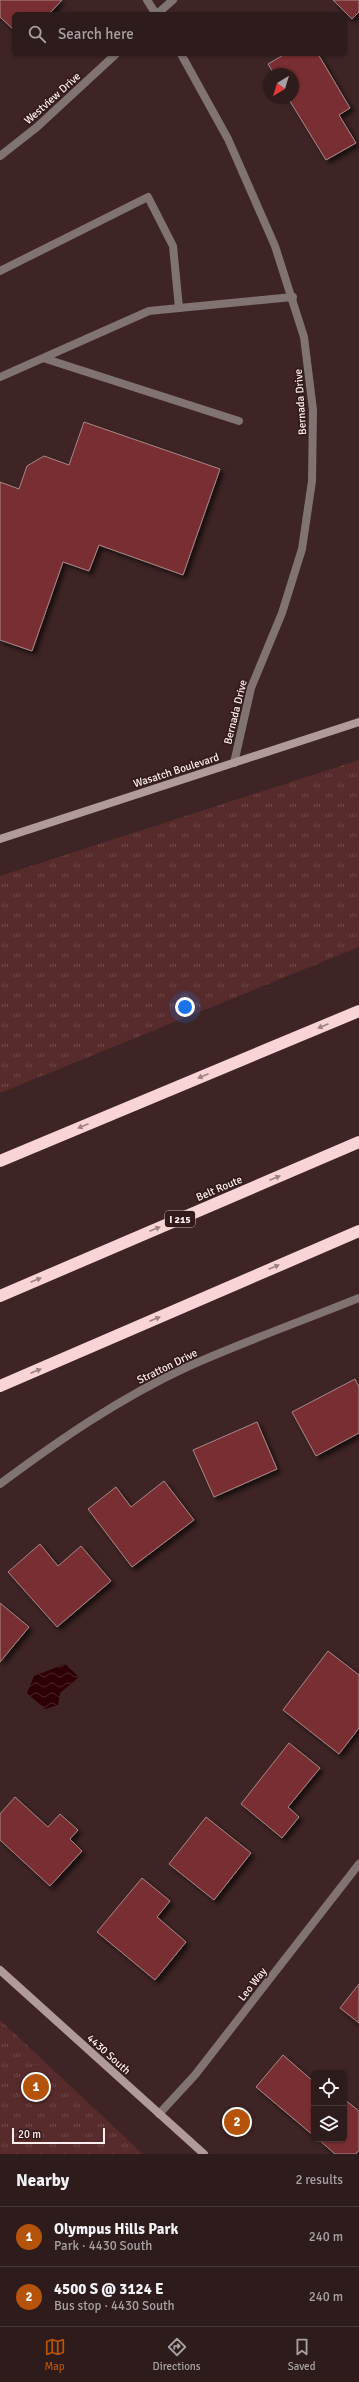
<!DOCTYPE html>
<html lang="en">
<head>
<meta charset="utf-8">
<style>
  body { margin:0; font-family:Signika,sans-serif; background:#3a2828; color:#f1f3f6 }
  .controls { position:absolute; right:12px; bottom:12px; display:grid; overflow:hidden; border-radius:6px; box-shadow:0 1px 3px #0004 }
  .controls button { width:36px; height:36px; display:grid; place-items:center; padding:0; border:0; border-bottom:1px solid #49393a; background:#2e1b1b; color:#f1f3f6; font:20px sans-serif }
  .compass { position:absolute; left:263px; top:68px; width:36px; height:36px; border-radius:50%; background:#2e1b1b; box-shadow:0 1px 3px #0004; rotate:218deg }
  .scale { position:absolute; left:12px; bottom:10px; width:93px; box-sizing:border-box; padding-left:4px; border:2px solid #feefef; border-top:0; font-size:11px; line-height:14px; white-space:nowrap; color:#feefef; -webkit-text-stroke:3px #331a1b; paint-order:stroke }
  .you { position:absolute; left:185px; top:1007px; width:14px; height:14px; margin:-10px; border:3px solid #fff; border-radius:50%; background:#1a73e8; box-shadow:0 0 0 6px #1a73e833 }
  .badge { display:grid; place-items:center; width:26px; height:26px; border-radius:50%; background:#b45309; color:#fff; font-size:13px; font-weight:700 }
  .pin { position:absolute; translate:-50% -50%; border:2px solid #fff; box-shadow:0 1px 4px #0006 }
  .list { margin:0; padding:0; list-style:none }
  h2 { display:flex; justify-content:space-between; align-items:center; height:52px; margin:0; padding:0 16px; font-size:17px }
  h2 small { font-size:13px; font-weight:400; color:#a7a1a3 }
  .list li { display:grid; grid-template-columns:26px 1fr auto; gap:12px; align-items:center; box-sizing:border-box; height:60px; padding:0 16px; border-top:1px solid #49393a }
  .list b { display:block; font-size:15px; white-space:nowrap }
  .list p { margin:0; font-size:13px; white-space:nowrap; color:#a7a1a3 }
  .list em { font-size:13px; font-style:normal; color:#a7a1a3 }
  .icon { flex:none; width:22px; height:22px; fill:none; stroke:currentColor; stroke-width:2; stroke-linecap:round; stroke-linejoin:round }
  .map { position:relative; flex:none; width:359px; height:2154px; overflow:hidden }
  .search { position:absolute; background:#2e1b1b; box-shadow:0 1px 3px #0004; left:12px; right:12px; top:12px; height:44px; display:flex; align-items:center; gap:10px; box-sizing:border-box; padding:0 14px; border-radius:6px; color:#a7a1a3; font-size:15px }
  .sheet { height:172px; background:#2e1b1b }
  nav { display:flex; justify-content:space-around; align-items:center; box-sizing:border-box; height:56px; border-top:1px solid #49393a; background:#2e1b1b; font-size:11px; color:#a7a1a3 }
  nav a { display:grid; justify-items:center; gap:2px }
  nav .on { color:#b45309 }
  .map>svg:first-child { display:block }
</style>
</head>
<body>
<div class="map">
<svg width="359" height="2154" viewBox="0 0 359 2154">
  <defs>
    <pattern id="grass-tufts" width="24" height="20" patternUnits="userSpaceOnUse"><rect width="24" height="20" fill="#572b2c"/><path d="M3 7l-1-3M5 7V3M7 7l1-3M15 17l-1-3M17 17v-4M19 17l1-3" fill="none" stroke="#704a4b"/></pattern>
    <pattern id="water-waves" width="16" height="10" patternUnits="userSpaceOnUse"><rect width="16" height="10" fill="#2e0004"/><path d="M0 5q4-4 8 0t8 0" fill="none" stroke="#4d2629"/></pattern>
    <filter id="shadow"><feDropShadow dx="3.5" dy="3.5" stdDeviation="2" flood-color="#0009"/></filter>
  </defs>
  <rect width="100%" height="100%" fill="#3e2424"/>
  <!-- grass -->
  <path fill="url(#grass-tufts)" d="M 359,760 L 359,947 L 0,1093 L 0,876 Z
    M 0,2020 L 143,2154 L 0,2154 Z"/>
  <!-- water -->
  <path fill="url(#water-waves)" d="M 65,1664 L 79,1677 L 60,1693 L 58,1705 L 45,1709 L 27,1693 L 34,1676 Z"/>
  <!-- building -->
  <path fill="#782f33" stroke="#a78786" filter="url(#shadow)" d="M 0,0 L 62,0 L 49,14 L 14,14 L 14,30 L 0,17 Z
    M 333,0 L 359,0 L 359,12 L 352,19 Z
    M 285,54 L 318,54 L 350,108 L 339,115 L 356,143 L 326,160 L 288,98 L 293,98 L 293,74 L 274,74 L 268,64 Z
    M 84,422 L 220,469 L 183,575 L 99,545 L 89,571 L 63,562 L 32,651 L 0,640 L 0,482 L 19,489 L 27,466 L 44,456 L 69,465 Z
    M 355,1379 L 359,1387 L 359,1433 L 316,1456 L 292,1412 Z
    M 257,1422 L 277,1469 L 214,1497 L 193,1450 Z
    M 164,1481 L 194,1520 L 132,1567 L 88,1509 L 116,1487 L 131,1507 Z
    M 40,1544 L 58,1566 L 81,1546 L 111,1581 L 57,1627 L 8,1572 Z
    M 0,1603 L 29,1627 L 0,1662 Z
    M 328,1651 L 359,1675 L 359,1728 L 339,1754 L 283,1710 Z
    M 289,1743 L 320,1768 L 288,1807 L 299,1817 L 282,1838 L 241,1804 Z
    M 15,1797 L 48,1827 L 60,1814 L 78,1830 L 70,1839 L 82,1851 L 50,1886 L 0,1840 L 0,1814 Z
    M 206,1817 L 251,1853 L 214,1900 L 169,1864 Z
    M 142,1878 L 170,1901 L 157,1917 L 186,1942 L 155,1980 L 97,1932 Z
    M 359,1984 L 359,2023 L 340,2008 Z
    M 283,2055 L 314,2082 L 314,2136 L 256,2087 Z
    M 344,2099 L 359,2111 L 359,2150 L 356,2154 L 335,2154 L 318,2139 L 344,2139 Z"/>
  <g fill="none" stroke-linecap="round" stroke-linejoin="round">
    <!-- lane -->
    <path stroke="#817372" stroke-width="8" d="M 0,271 L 148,197 L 173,246 L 179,308
      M 43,358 L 239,421
      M 0,377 L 149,311 L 293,297"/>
    <!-- street -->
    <path stroke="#817372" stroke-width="8" d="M 147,0 L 156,14
      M 157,14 L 173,0
      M 181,54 L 228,139 L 275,246 L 304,337 L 313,410 L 312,481 L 302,549 L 282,613 L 251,688 L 234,763
      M 0,156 L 37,127 L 116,54
      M 0,1484 C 59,1440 120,1398 187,1367 C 243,1342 302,1321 359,1298
      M 159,2114 L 195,2075 L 359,1864"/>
    <!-- secondary -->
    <path stroke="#b19a9a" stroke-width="8" d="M 0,839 L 359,722
      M 0,1970 L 204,2154"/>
    <!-- highway -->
    <path stroke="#f8d4d4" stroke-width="12" d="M 0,1161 L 359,1011
      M 0,1296 L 359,1142
      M 0,1386 L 359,1231"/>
  </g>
  <!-- one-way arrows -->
  <defs><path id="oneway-solid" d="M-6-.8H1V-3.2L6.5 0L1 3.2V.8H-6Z"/></defs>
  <g fill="#9f8081">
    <use href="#oneway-solid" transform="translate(323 1026) rotate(157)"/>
    <use href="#oneway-solid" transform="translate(203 1076) rotate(157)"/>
    <use href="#oneway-solid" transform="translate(83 1126) rotate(157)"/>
    <use href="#oneway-solid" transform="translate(275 1178) rotate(-23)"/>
    <use href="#oneway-solid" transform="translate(155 1229) rotate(-23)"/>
    <use href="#oneway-solid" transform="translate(274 1267) rotate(-23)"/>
    <use href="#oneway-solid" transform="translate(36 1280) rotate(-23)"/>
    <use href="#oneway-solid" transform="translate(155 1319) rotate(-23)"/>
    <use href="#oneway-solid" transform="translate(36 1371) rotate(-23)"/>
  </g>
  <g text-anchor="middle" stroke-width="3.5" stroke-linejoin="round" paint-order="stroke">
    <!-- shield labels -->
    <rect fill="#331a1b" stroke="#c1afaf" stroke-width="1" x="165" y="1211" width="30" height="16" rx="3"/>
    <g font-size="10" font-weight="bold" fill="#feefef">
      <text x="180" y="1223">I 215</text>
    </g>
    <!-- street labels -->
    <g font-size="11" fill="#feefef" stroke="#331a1b">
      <text transform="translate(52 98) rotate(-42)" y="4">Westview Drive</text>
      <text transform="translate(300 402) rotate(-94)" y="4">Bernada Drive</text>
      <text transform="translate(235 712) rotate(-76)" y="4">Bernada Drive</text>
      <text transform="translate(176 770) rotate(-18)" y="4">Wasatch Boulevard</text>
      <text transform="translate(219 1188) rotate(-23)" y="4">Belt Route</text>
      <text transform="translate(167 1366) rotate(-26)" y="4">Stratton Drive</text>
      <text transform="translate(252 1984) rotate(-52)" y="4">Leo Way</text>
      <text transform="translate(109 2054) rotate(42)" y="4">4430 South</text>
    </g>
  </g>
</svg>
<div class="controls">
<button><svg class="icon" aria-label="locate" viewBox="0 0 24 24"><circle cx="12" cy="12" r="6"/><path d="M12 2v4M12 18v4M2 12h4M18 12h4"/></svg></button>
<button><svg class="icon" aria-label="layers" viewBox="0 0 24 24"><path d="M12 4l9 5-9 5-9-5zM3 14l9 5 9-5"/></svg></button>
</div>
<svg class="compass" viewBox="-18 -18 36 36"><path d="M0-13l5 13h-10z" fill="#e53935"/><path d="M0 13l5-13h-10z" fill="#a7a1a3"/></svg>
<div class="scale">20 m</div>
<div class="you"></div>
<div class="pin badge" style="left:36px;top:2087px">1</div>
<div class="pin badge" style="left:237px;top:2122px">2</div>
<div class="search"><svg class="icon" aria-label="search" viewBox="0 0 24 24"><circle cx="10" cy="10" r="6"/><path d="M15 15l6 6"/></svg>Search here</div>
</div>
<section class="sheet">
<h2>Nearby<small>2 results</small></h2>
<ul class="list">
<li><span class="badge">1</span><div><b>Olympus Hills Park</b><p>Park · 4430 South</p></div><em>240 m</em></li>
<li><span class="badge">2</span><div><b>4500 S @ 3124 E</b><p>Bus stop · 4430 South</p></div><em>240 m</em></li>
</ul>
</section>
<nav>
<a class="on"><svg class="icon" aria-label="map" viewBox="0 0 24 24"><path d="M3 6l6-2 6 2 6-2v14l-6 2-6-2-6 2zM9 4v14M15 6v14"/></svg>Map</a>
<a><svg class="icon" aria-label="directions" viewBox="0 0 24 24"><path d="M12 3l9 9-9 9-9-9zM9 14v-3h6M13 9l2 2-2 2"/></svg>Directions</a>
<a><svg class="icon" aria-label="saved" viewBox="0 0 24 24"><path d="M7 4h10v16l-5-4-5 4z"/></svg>Saved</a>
</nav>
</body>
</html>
